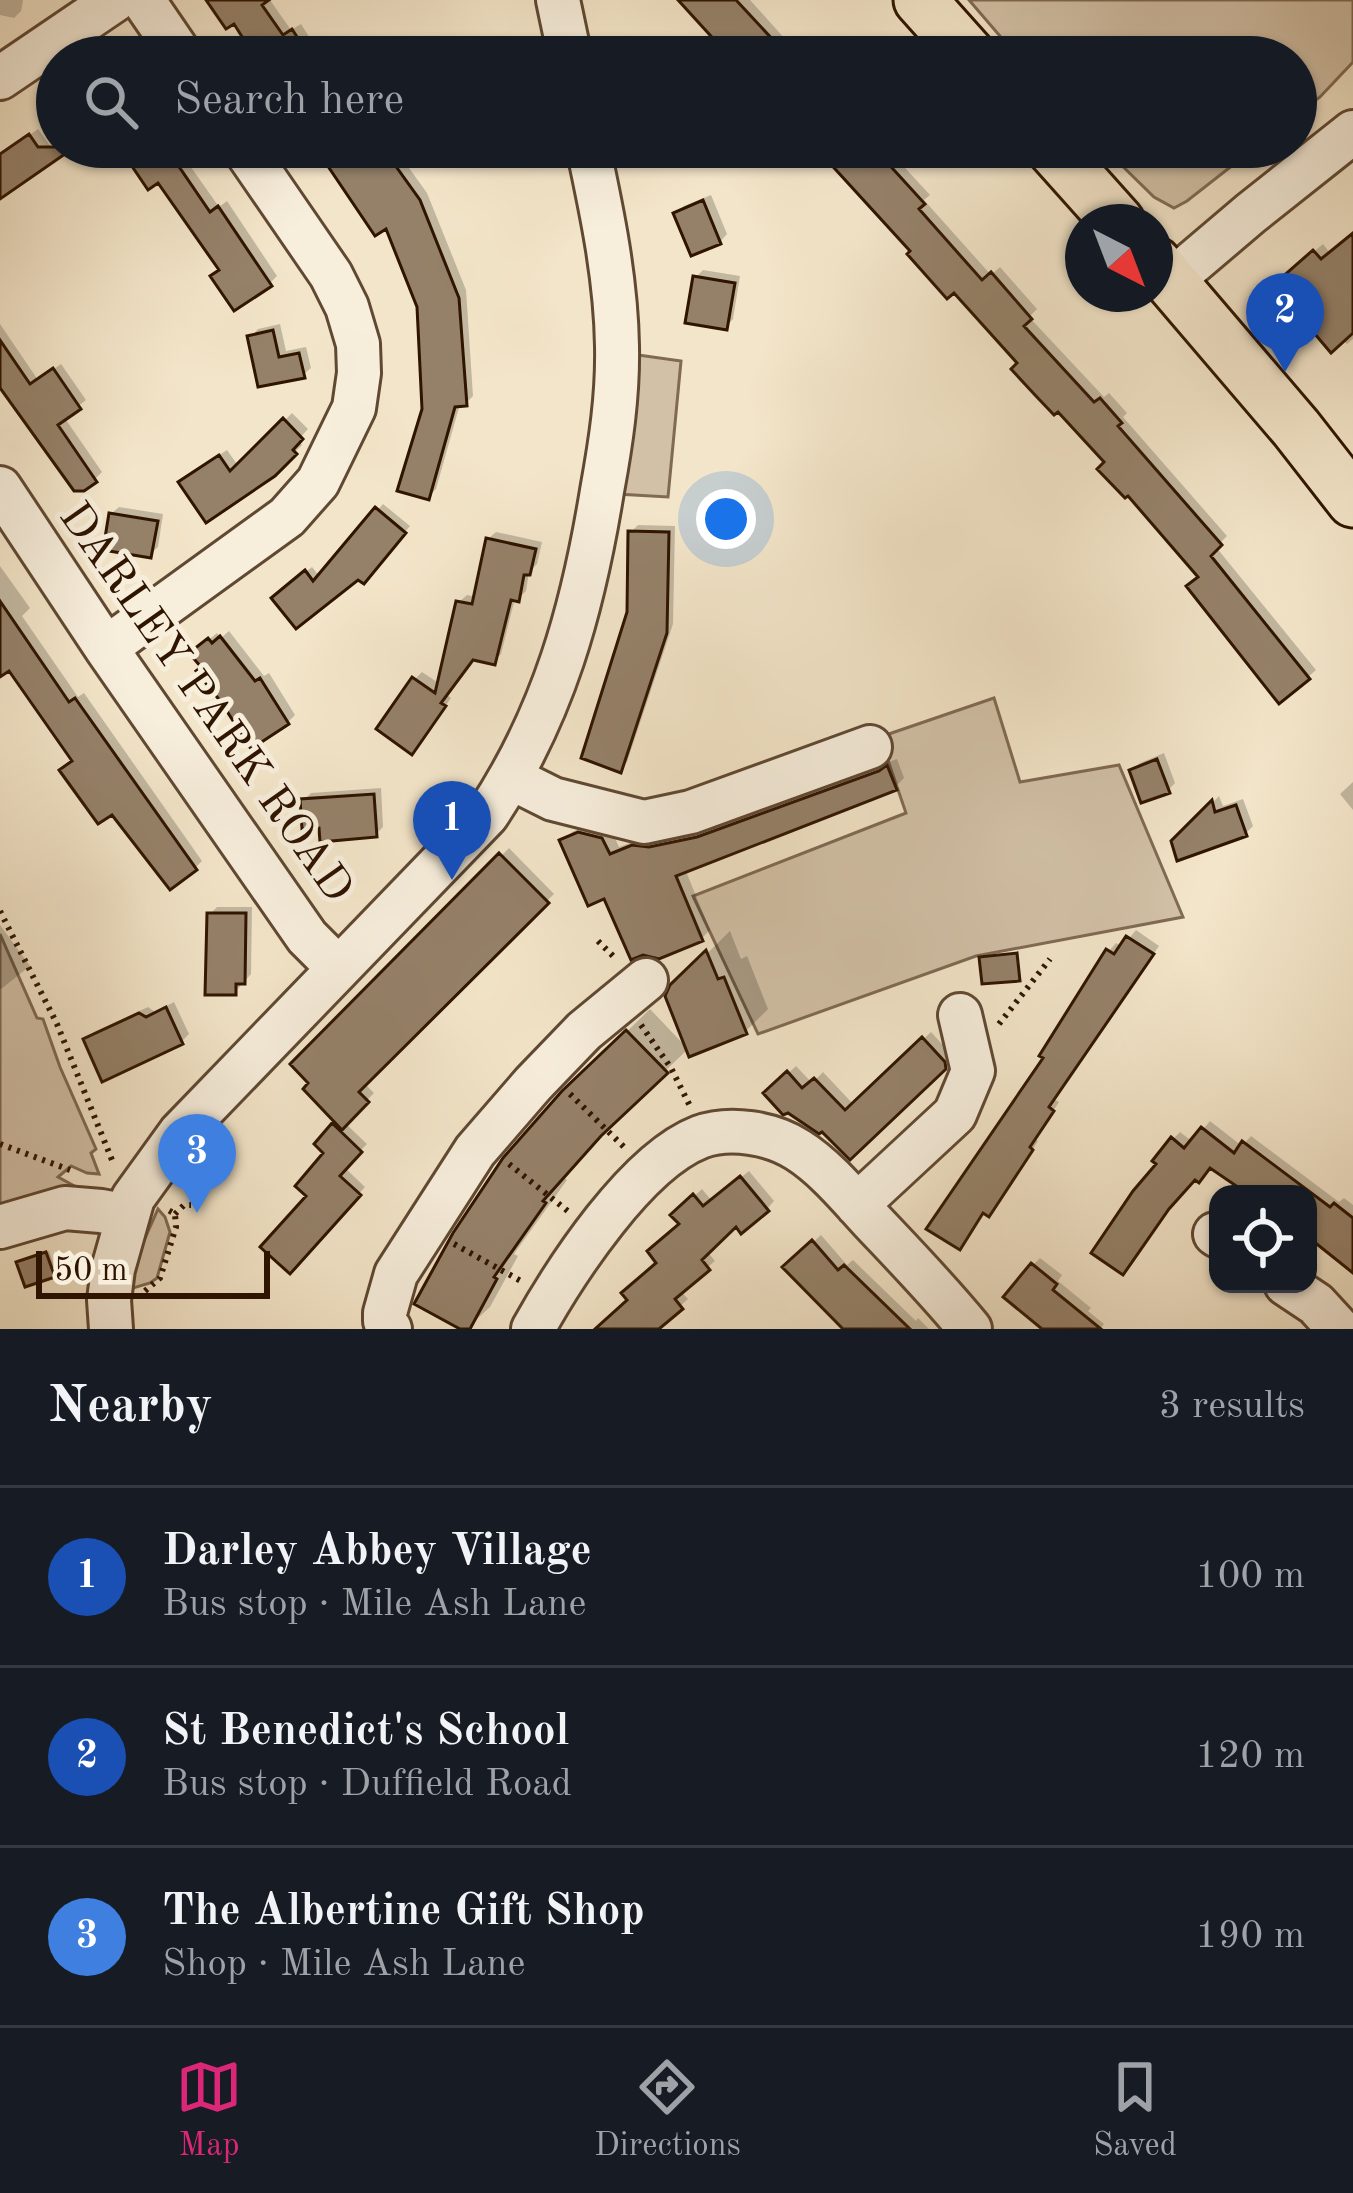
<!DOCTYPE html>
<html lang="en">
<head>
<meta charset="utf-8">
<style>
  body { margin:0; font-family:"Old Standard TT",serif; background:#20242c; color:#f1f3f6 }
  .controls { position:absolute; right:36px; bottom:36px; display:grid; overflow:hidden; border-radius:24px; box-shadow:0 3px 9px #0004 }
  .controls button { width:108px; height:108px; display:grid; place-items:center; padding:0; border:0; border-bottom:3px solid #363941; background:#171b24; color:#f1f3f6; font:60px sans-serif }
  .compass { position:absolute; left:1065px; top:204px; width:108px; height:108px; border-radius:50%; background:#171b24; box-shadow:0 3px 9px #0004; rotate:138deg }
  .scale { position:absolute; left:36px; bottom:30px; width:234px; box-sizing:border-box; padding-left:12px; border:6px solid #2f1400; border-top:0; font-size:33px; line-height:42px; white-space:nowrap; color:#2f1400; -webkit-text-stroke:9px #f7eedc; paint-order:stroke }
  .you { position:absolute; left:726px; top:519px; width:42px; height:42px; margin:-30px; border:9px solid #fff; border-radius:50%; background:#1a73e8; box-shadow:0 0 0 18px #1a73e833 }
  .badge { display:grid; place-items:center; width:78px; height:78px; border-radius:50%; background:#db2777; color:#fff; font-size:39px; font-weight:700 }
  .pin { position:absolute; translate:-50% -99px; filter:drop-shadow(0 3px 6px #0008) }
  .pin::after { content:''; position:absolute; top:63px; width:42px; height:36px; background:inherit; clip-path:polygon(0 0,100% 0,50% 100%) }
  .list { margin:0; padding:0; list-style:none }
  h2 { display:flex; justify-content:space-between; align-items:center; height:156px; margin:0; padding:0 48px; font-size:51px }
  h2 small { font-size:39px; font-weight:400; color:#9ea1a6 }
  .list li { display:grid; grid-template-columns:78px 1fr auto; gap:36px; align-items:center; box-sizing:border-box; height:180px; padding:0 48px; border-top:3px solid #363941 }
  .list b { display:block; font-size:45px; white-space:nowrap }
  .list p { margin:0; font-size:39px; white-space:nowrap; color:#9ea1a6 }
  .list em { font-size:39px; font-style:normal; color:#9ea1a6 }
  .icon { flex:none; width:66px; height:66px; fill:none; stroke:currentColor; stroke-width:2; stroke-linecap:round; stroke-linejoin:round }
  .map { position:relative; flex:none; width:1353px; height:1329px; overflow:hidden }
  .search { position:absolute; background:#171b24; box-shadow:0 3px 9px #0004; left:36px; right:36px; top:36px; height:132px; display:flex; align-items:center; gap:30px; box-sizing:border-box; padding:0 42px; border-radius:66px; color:#9ea1a6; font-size:45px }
  .sheet { height:696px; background:#171b24 }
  nav { display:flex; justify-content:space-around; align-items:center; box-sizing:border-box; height:168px; border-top:3px solid #363941; background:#171b24; font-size:33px; color:#9ea1a6 }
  nav a { display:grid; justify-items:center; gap:6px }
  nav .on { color:#db2777 }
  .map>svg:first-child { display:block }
</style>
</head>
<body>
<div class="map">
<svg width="1353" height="1329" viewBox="0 0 1353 1329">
  <rect width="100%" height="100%" fill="#f3e5c9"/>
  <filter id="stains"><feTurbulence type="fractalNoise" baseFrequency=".00167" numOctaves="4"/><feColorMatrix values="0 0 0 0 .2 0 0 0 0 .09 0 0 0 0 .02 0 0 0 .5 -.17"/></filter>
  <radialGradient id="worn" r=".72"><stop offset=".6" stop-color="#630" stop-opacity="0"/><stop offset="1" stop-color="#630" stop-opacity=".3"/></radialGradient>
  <!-- green -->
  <path fill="#d2c1a7" stroke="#806a54" stroke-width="3" d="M 969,0 L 1353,0 L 1353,62 L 1320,97 L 1296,115 L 1296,57 L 1018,57 Z
    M 1103,147 L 1256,147 L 1187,201 L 1174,208 L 1154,197 Z
    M 624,353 L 681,361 L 668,497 L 617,494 Z
    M 994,698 L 1020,782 L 1119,765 L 1183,917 L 976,956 L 758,1034 L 693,896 L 906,813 L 880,737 Z
    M 0,934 L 37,1018 L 43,1019 L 60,1067 L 96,1149 L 91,1153 L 99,1174 L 87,1173 L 71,1166 L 58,1177 L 87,1193 L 0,1222 Z
    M 158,1209 L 165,1217 L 170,1232 L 157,1278 L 150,1283 L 130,1289 L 134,1263 Z"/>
  <!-- shadow -->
  <path fill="#0003" d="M 0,0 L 23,0 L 21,11 L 14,18 L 0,15 Z
    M 210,0 L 270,0 L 291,30 L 301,24 L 322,57 L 260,57 L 235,20 Z
    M 681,0 L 750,0 L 786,40 L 790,37 L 808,57 L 733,57 Z
    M 38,129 L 56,154 L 0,183 L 0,156 Z
    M 122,147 L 192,147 L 186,160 L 219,207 L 227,201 L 277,276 L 270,283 L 222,269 L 159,178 Z
    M 320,147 L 394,147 L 427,193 L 466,290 L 473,396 L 466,403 L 460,404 L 436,489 L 428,497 L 420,307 L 387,224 Z
    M 819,147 L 886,147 L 930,195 L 924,200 L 991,275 L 1000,267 L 1037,309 L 1029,317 L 1104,397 L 1109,393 L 1127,413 L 1123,417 L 1227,536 L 1216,547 L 1316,670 L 1308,677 L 1201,576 L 1108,462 L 1021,363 Z
    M 711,195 L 727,234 L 720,242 L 677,214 L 684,206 Z
    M 1353,235 L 1353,339 L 1347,344 L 1319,321 L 1290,272 L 1323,244 L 1330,253 Z
    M 703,270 L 740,276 L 733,319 L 726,327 L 695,278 Z
    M 0,324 L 38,380 L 61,364 L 86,400 L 64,417 L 102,472 L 95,479 L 0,383 Z
    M 280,324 L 286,351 L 306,347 L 311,368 L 303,375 L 251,337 L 258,329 Z
    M 292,413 L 308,429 L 298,440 L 302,445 L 273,474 L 189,475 L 227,450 L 239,467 Z
    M 383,504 L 410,526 L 369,575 L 280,592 L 312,567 L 320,577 Z
    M 119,507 L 163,514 L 158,547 L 150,554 L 111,514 Z
    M 638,525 L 675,526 L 673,624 L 627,762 L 620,769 L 630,612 L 631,532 Z
    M 496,532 L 542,542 L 537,564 L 529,572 L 526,591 L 518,599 L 515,598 L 501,654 L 494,661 L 474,657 L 446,694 L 451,698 L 419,743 L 415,679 L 422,672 L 440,684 L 459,602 L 467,595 L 477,597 L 488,539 Z
    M 0,566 L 30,608 L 22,616 L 78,697 L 84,693 L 202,861 L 195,868 L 75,760 L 0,651 Z
    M 229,631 L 264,676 L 269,673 L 295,715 L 288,722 L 205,667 L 201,646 L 217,633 L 221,638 Z
    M 1164,753 L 1175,783 L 1168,790 L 1132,770 L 1140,763 Z
    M 897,759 L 904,778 L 895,787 L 685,869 L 710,930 L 701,939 L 606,895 L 563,841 L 572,832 L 590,824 L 611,829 L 619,847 L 644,838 L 660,839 L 708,829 Z
    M 1353,782 L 1353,810 L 1340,794 Z
    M 381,788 L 383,827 L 376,834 L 322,825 L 303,801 L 311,793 Z
    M 1219,796 L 1223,806 L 1243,799 L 1253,826 L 1245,834 L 1174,842 Z
    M 509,848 L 554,894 L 364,1083 L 374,1093 L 345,1123 L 367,1144 L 344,1167 L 365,1187 L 290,1270 L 310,1196 L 327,1152 L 318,1143 L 338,1122 L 313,1083 L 294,1064 Z
    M 217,907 L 252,907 L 251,974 L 235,992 L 210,914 Z
    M 0,925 L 30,966 L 1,989 L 0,988 Z
    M 1136,930 L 1159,946 L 1054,1099 L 1059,1102 L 1035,1139 L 1038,1141 L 996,1206 L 985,1211 L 960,1247 L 1047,1057 L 1109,951 L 1116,943 L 1122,947 Z
    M 730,931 L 741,959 L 747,956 L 768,1009 L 745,1032 L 673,987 Z
    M 174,1002 L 189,1034 L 181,1042 L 86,1040 L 94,1032 L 148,1007 L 155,1012 Z
    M 650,1009 L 688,1049 L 615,1119 L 563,1177 L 567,1180 L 514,1254 L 518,1256 L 490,1307 L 466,1329 L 564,1093 Z
    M 931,1032 L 951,1054 L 952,1058 L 850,1155 L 822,1128 L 767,1094 L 796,1066 L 812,1083 L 823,1072 L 854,1105 Z
    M 1210,1121 L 1242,1146 L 1251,1136 L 1339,1202 L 1344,1198 L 1353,1205 L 1353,1273 L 1308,1232 L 1308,1194 L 1257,1194 L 1211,1165 L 1160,1163 L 1173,1139 L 1180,1132 L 1193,1142 Z
    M 749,1171 L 774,1201 L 767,1209 L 736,1223 L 707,1251 L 715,1261 L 680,1290 L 688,1299 L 654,1329 L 599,1329 L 631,1300 L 660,1263 L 682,1224 L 674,1215 L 702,1189 L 712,1201 Z
    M 821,1235 L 847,1265 L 853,1260 L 916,1321 L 918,1318 L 929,1329 L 851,1329 L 786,1267 Z
    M 49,1251 L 56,1271 L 53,1274 L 23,1260 Z
    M 1040,1258 L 1062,1275 L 1058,1281 L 1091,1308 L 1088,1311 L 1104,1324 L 1100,1329 L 1041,1329 L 1043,1326 L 1033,1265 Z"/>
  <!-- building -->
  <path fill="#958169" stroke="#2f1400" stroke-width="3" d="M 206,0 L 269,0 L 262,5 L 283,35 L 292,29 L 310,57 L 248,57 L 253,54 L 234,24 L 226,29 Z
    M 678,0 L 736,0 L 789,57 L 730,57 Z
    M 29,134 L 38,147 L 75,147 L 0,199 L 0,154 Z
    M 119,147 L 209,147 L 180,168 L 210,212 L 218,206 L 272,286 L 234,311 L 210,276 L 219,270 L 158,183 L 148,190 Z
    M 315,147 L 382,147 L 420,200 L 459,298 L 467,406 L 455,407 L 429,500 L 397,491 L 422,409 L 417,307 L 386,229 L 375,236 Z
    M 815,147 L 873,147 L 925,204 L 919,209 L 982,280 L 991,272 L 1032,319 L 1024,326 L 1094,402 L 1100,398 L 1122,423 L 1118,426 L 1222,545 L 1211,556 L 1310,679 L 1279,704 L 1186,586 L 1198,577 L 1128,496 L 1125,498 L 1097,469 L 1104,462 L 1058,412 L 1054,415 L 1035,395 L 1011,369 L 1017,363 L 954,293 L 947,299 L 907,254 L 910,251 Z
    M 703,200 L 721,244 L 691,256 L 673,213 Z
    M 1353,233 L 1353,333 L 1331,353 L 1309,327 L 1315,322 L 1279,280 L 1313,250 L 1321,259 Z
    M 693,276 L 735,283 L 727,330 L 685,323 Z
    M 273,330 L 279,357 L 299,353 L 305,378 L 258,387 L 247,336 Z
    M 0,340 L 30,384 L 53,368 L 81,409 L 58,425 L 97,482 L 84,491 L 74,491 L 0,388 Z
    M 283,418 L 303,439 L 293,450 L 297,454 L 275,476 L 206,523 L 178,482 L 219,455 L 230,471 Z
    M 375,507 L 406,533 L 364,584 L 358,580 L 296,629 L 271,598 L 305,570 L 313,581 Z
    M 109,513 L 158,521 L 151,558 L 103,550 Z
    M 628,531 L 669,532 L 667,633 L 621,773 L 581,758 L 627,612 Z
    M 486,538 L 536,549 L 530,575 L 524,575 L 519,602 L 511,600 L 495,665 L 473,660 L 441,703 L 446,706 L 412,755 L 376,729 L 412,677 L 435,693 L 456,601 L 472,604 Z
    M 0,601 L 69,702 L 75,698 L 197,870 L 170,890 L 112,815 L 98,824 L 59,770 L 72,761 L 9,671 L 0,677 Z
    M 220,636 L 255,681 L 260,678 L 289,724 L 251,749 L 221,702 L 196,671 L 201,667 L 189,653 L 208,638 L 212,643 Z
    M 1157,759 L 1170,793 L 1141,803 L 1129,770 Z
    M 887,765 L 897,790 L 676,876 L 703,941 L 659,959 L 643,955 L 631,960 L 604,899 L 588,906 L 559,840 L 578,832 L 602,838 L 610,854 L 632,845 L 649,847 L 697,837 L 879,771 Z
    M 374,794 L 377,837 L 320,842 L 319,828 L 302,829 L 300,799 Z
    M 1212,800 L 1215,812 L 1236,805 L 1247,836 L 1177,861 L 1171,841 Z
    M 499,853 L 549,903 L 359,1092 L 369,1102 L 342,1130 L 303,1089 L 308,1083 L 290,1064 Z
    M 207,913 L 246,913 L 245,984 L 236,984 L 236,995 L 205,995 Z
    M 1126,936 L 1154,954 L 1049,1107 L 1054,1111 L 1030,1147 L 1033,1150 L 989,1217 L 983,1213 L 960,1250 L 926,1229 L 1043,1058 L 1039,1056 L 1106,949 L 1114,954 Z
    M 706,950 L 718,979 L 724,977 L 747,1034 L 689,1057 L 665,996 L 670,985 Z
    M 1017,953 L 1020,981 L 982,984 L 979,957 Z
    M 166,1007 L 183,1044 L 102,1082 L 83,1039 L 139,1013 L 146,1017 Z
    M 626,1030 L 668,1073 L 601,1136 L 543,1201 L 546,1203 L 494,1277 L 497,1279 L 470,1329 L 460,1329 L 414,1304 L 453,1233 L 503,1158 L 562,1091 Z
    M 922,1037 L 945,1062 L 946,1069 L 850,1160 L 822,1132 L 819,1134 L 788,1113 L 783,1115 L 763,1093 L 787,1071 L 802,1088 L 814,1078 L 845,1110 Z
    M 332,1123 L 362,1152 L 340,1176 L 361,1195 L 290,1274 L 260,1247 L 306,1196 L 295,1186 L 323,1153 L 314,1144 Z
    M 1201,1127 L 1234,1153 L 1242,1141 L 1330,1207 L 1334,1203 L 1353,1218 L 1353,1273 L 1308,1237 L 1308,1194 L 1248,1194 L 1210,1168 L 1199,1183 L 1195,1180 L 1169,1209 L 1123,1275 L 1091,1253 L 1133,1191 L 1156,1164 L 1152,1161 L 1171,1137 L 1184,1148 Z
    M 740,1176 L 769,1211 L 741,1234 L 736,1227 L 702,1260 L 710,1270 L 675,1299 L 683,1309 L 659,1329 L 595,1329 L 627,1300 L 621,1293 L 656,1263 L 647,1251 L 679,1224 L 670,1215 L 693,1194 L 703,1206 Z
    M 812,1240 L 838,1270 L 844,1265 L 910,1329 L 843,1329 L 782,1267 Z
    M 46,1252 L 55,1277 L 25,1287 L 16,1262 Z
    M 1031,1263 L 1057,1284 L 1053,1290 L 1101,1329 L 1042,1329 L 1003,1297 Z"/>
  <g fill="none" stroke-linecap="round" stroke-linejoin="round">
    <!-- minor casing -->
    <g stroke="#604832" stroke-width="48">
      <path id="minor" d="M 143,0 L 182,57
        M 558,0 L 570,57
        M 0,78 L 115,0
        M 1171,281 L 1251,213 L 1353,132
        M 0,488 L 106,648 L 307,937 L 338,968
        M 106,648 L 287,517 L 318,482 L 354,408 L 359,373 L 358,344 L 347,307 L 331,275 L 243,147
        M 511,778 L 553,799 L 644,822 L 691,812 L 870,747
        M 857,1205 L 955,1114 L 973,1071 L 960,1015
        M 0,1227 L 65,1208 L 101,1211 L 128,1216
        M 1215,1234 L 1218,1236
        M 1286,1284 L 1316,1304 L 1339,1329
        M 111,1329 L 109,1300 L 113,1269 L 133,1198 L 180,1133 L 487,815 C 554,714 583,608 602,491 C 611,442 618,395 617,346 C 616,279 602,212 588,147
        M 390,1329 L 385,1321 L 385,1313 L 396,1274 L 475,1151 L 533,1084 L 584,1031 L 646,980
        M 533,1329 C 566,1270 636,1162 700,1137 C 730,1126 772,1133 798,1150 C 825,1167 849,1196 871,1220 C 905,1256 939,1291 970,1329"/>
    </g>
    <!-- major casing -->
    <g stroke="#2f1400" stroke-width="57">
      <path id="major" d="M 920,0 L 971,57
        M 1051,147 L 1118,222
        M 1155,263 L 1296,428 L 1353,501"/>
    </g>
    <!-- path -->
    <path stroke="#2f1400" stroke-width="6" stroke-dasharray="3 6" stroke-linecap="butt" d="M 0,911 L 57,1024 L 114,1165
      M 598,941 L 617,960
      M 999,1024 L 1050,959
      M 641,1025 L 671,1068 L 690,1106
      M 570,1094 L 625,1148
      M 0,1144 L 70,1170
      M 509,1164 L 569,1212
      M 175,1214 L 184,1205 L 191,1205
      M 454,1244 L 521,1281
      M 145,1291 L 160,1278 L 176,1227 L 175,1214 L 168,1210"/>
    <!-- minor -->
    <use href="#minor" stroke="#f7eedc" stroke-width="42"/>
    <!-- major -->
    <use href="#major" stroke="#f3e5c9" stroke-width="51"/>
  </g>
  <g text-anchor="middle" stroke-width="10" stroke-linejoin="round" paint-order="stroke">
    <!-- street labels -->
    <g font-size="45" fill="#2f1400" stroke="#f7eedc">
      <text transform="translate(208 701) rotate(55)" y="16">DARLEY PARK ROAD</text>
    </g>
  </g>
  <rect width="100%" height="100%" filter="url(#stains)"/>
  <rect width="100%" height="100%" fill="url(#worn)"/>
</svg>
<div class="controls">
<button><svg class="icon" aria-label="locate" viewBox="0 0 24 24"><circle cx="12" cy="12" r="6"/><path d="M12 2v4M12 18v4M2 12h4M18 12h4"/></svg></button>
</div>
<svg class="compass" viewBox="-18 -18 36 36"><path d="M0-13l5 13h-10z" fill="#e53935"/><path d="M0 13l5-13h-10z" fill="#9ea1a6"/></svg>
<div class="scale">50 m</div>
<div class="you"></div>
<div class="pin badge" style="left:452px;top:880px;background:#1a4fb4">1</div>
<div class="pin badge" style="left:1285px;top:372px;background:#1a4fb4">2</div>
<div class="pin badge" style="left:197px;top:1213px;background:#3f7fe0">3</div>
<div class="search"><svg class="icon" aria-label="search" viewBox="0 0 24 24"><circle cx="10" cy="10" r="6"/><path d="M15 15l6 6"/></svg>Search here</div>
</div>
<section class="sheet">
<h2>Nearby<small>3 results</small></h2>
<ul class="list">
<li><span class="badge" style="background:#1a4fb4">1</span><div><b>Darley Abbey Village</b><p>Bus stop · Mile Ash Lane</p></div><em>100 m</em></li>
<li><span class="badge" style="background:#1a4fb4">2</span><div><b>St Benedict's School</b><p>Bus stop · Duffield Road</p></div><em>120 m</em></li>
<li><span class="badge" style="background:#3f7fe0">3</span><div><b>The Albertine Gift Shop</b><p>Shop · Mile Ash Lane</p></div><em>190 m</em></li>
</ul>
</section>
<nav>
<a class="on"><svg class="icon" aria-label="map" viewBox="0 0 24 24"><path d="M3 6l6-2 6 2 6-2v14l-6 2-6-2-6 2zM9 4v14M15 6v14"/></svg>Map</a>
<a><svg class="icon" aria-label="directions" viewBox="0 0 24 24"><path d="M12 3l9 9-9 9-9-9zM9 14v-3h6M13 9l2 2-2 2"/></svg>Directions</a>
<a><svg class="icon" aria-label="saved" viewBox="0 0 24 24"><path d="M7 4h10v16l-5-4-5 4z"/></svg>Saved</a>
</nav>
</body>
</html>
